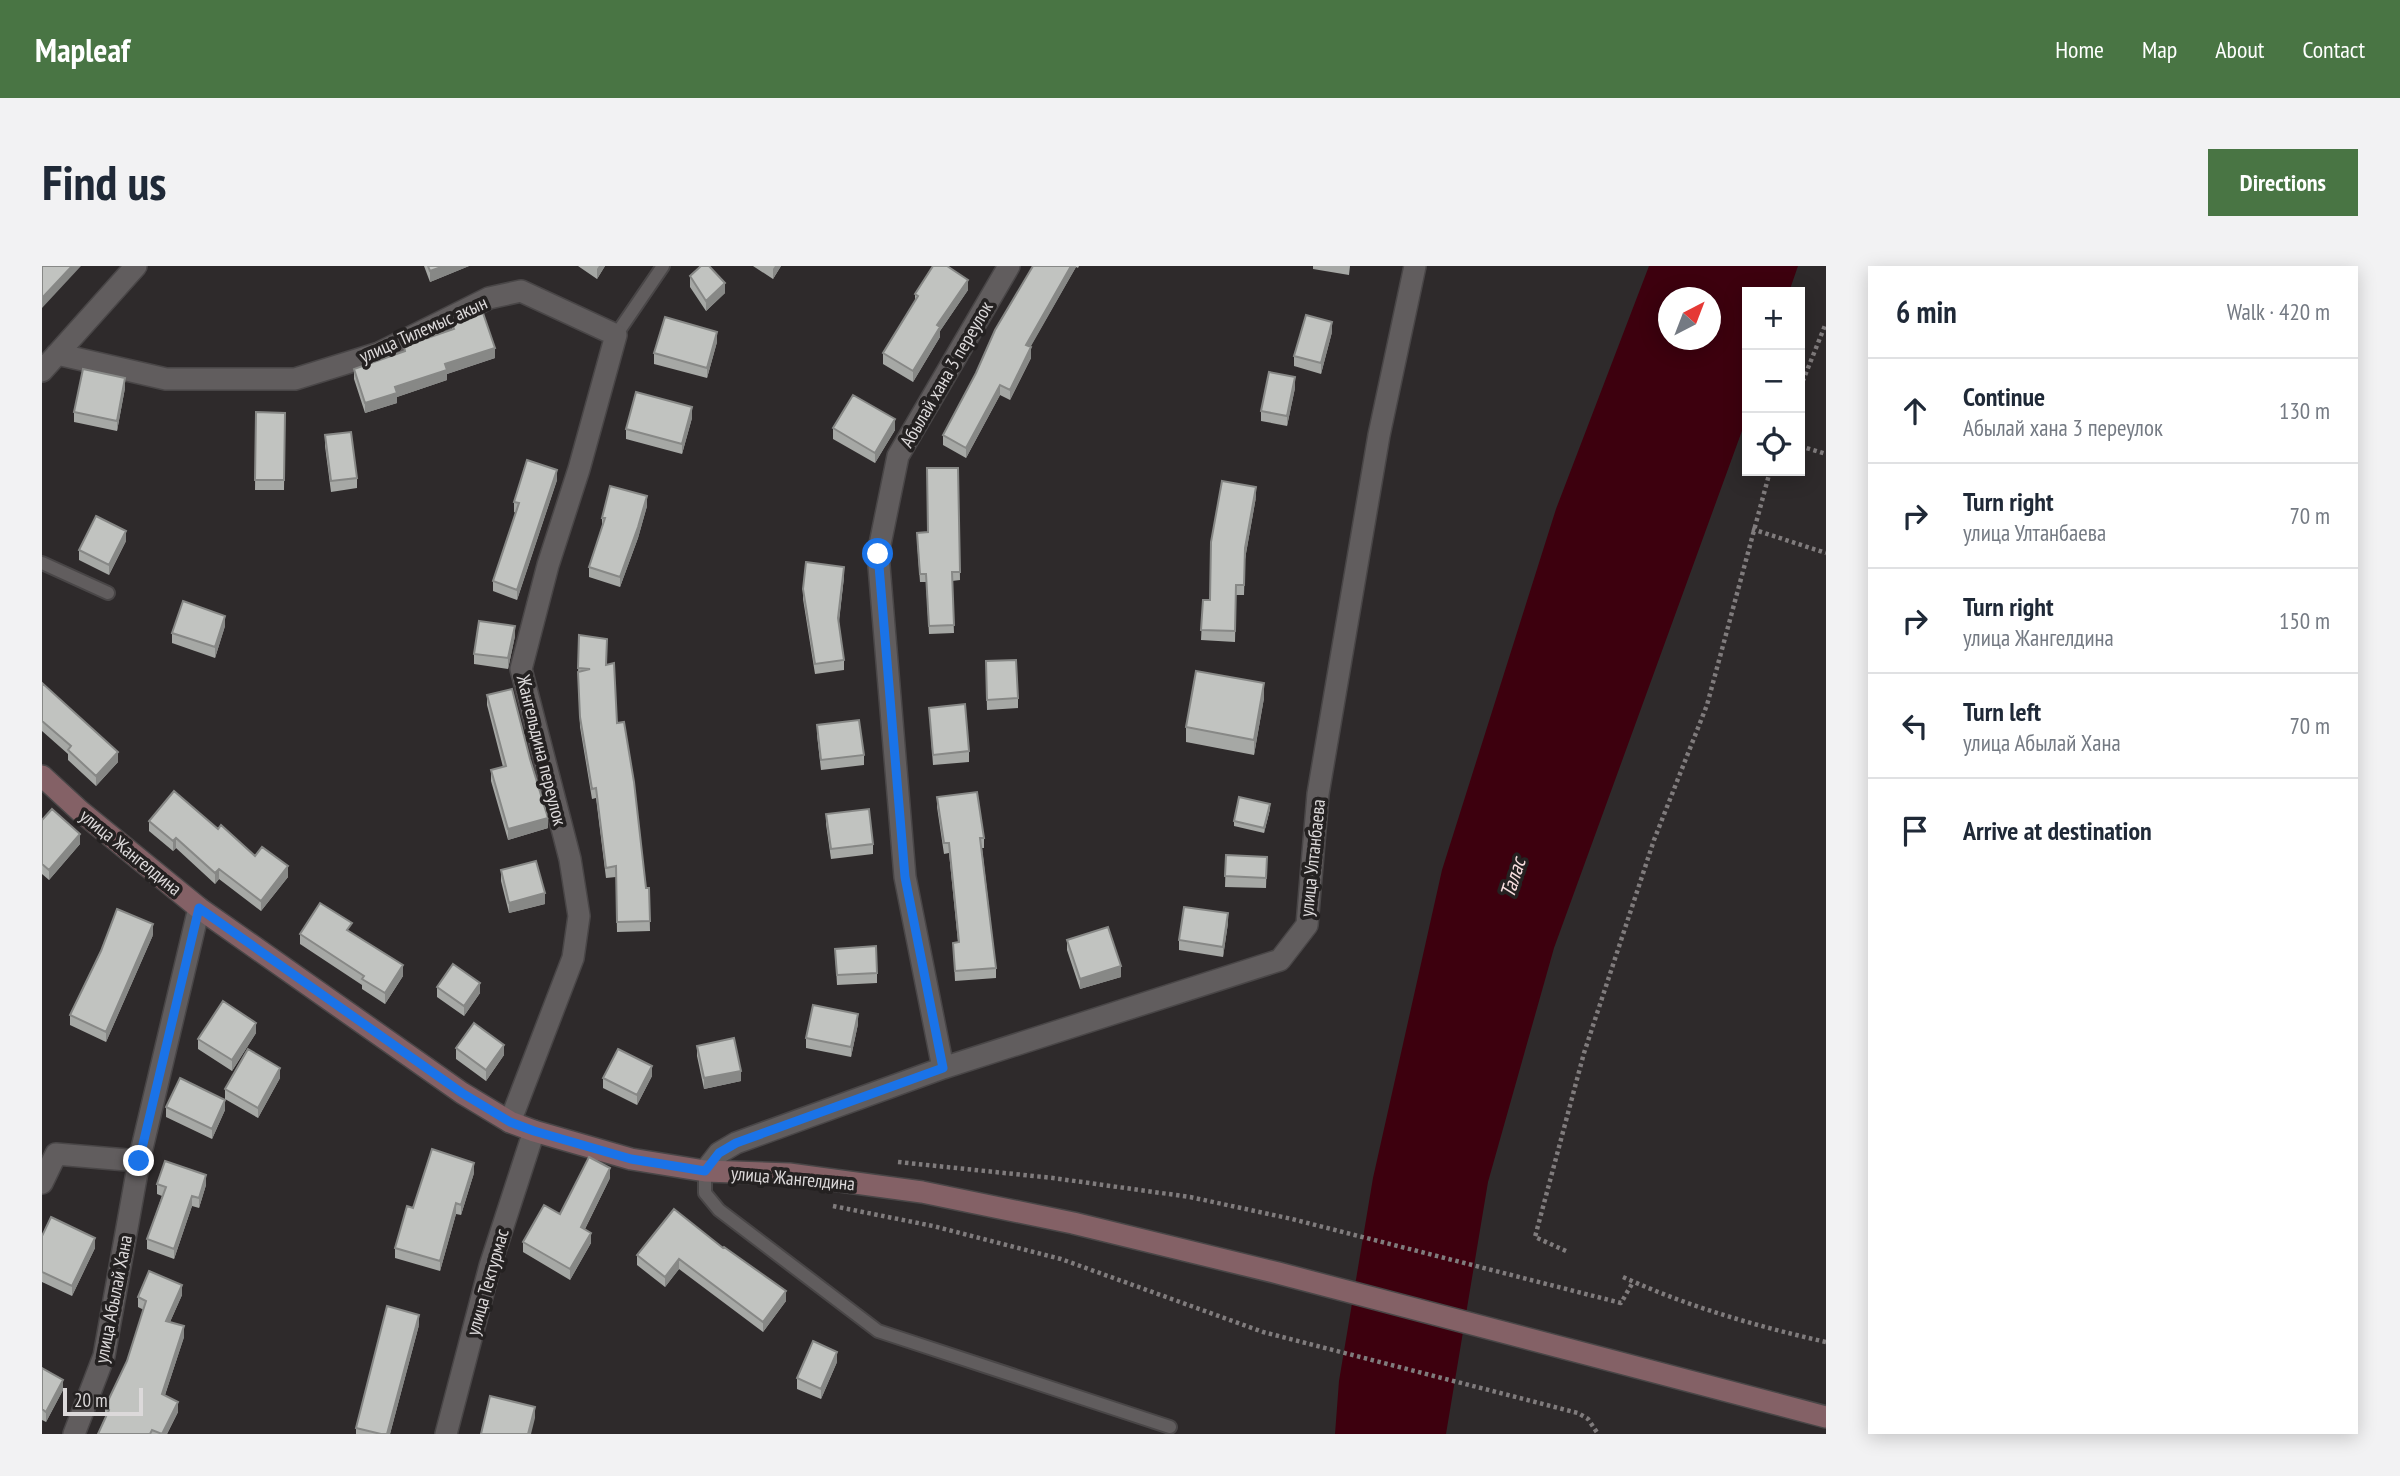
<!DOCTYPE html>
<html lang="en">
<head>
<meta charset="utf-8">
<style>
  body { margin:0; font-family:"PT Sans Narrow",sans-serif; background:#f2f2f3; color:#1f2937 }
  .controls { position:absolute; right:21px; top:21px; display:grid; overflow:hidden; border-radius:0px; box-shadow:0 4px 18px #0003 }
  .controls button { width:63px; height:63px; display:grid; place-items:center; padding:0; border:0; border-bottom:2px solid #e0e1e3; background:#fff; color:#1f2937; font:35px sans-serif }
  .compass { position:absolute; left:1616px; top:21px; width:63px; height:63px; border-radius:50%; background:#fff; box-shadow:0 4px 18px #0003; rotate:42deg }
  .scale { position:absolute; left:21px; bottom:18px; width:80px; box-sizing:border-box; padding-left:7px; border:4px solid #dcd9da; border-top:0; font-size:19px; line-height:24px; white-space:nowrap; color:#dcd9da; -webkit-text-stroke:5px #242121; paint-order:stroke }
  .stop { position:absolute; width:21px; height:21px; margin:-16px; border:5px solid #1a73e8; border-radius:50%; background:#fff }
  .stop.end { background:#1a73e8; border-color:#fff; box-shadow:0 2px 7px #0008 }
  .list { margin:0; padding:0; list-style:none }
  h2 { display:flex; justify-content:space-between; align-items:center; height:91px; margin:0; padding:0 28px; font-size:30px }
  h2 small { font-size:23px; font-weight:400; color:#747a83 }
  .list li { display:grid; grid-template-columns:46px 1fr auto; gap:21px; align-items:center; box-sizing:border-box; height:105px; padding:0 28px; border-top:2px solid #e0e1e3 }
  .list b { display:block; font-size:26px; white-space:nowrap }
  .list p { margin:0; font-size:23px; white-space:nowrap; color:#747a83 }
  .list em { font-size:23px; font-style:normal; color:#747a83 }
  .icon { flex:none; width:38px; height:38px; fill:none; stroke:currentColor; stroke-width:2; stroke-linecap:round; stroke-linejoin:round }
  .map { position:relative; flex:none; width:1784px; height:1168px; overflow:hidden; border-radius:0px }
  header { display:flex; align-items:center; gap:42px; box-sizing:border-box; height:98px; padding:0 35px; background:#497544; color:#fff }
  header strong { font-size:33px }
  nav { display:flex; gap:38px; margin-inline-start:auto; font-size:24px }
  .intro { display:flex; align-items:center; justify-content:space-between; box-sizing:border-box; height:168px; padding:0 42px }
  h1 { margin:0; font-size:49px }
  .button { padding:18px 32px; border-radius:0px; background:#497544; color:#fff; font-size:24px; font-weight:700 }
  main { display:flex; gap:42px; padding:0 42px }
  aside { flex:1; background:#fff; border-radius:0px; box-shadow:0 4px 18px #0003 }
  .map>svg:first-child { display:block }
</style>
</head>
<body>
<header>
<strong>Mapleaf</strong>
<nav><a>Home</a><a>Map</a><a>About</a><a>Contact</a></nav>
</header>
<div class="intro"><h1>Find us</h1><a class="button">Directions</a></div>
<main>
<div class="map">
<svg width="1784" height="1168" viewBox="0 0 1784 1168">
  <rect width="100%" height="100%" fill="#2e2a2b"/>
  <!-- water -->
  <path fill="#3d000e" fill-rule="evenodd" d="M 1607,0 L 1756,0 L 1747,26 L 1705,26 L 1705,151 L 1512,682 L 1446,916 L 1404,1168 L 1293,1168 L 1297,1115 L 1331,912 L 1400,604 L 1514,243 ZM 1626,32 L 1668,32 L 1668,74 L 1626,74 Z"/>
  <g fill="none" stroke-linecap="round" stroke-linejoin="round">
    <!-- lane casing -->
    <g stroke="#494647" stroke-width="16">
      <path id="lane" d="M 574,69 L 621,0
        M 0,297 L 66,327
        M 663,905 L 663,927 L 677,944 L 836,1065 L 1128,1161"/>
    </g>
    <!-- street casing -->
    <g stroke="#494647" stroke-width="24">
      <path id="street" d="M 15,88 L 124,113 L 253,113 L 337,87 L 447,32 L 479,25 L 574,69 L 537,203 L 506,299 L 479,403 L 528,593 L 537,650 L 531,692 L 468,856
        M 0,105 L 94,0
        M 901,802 L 863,611 L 836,288 L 856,190 L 967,0
        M 663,905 L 677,887 L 694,877 L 901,802 L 1238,694 L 1265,659 L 1276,528 L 1337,169 L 1373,0
        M 0,917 L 14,888 L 97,895
        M 32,1168 L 62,1090 L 97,895 L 157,642
        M 404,1168 L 448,1000 L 492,865"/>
    </g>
    <!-- secondary casing -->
    <g stroke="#494647" stroke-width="24">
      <path id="secondary" d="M 0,510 L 38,545 L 157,642 L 420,827 L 468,856 L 492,865 L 589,893 L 663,905 L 747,908 L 880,926 L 1031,957 L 1236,1007 L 1784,1151"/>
    </g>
    <!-- path -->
    <path stroke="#807c7d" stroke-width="4.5" stroke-dasharray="3.5 3.5" stroke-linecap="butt" d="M 1758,122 L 1784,57
      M 1758,180 L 1784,188
      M 1710,263 L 1784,287
      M 856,896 L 1011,912 L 1148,931 L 1250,953 L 1579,1037 L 1591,1016
      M 791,940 L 891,960 L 1019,993 L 1221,1066 L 1536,1147 L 1546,1153 L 1556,1168
      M 1524,985 L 1493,971 L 1542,787 L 1612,574 L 1665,439 L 1728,205
      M 1581,1011 C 1647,1041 1714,1060 1784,1076"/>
    <!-- lane -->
    <use href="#lane" stroke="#615d5e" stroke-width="12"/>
    <!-- street -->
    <use href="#street" stroke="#615d5e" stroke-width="21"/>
    <!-- secondary -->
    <use href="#secondary" stroke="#846166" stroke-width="21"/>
  </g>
  <!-- wall -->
  <path fill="#a6a8a5" d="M 382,0 L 427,0 L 388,16 Z
    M 536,0 L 563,0 L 555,13 Z
    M 711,0 L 739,0 L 731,13 Z
    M 991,0 L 1037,0 L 1036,2 L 1034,1 L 988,81 L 989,92 L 968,134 L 958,129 L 924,192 L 901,179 L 901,169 Z
    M 1271,0 L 1308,0 L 1307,9 L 1271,3 Z
    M 648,10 L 683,27 L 664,45 L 648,21 Z
    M 926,24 L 898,65 L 898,71 L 871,116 L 841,98 L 841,87 L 873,35 L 873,28 Z
    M 410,58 L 453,92 L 405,108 L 405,114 L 355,131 L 355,137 L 323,147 L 312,113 L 312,103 L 362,86 L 362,80 L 410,64 Z
    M 1290,66 L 1279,108 L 1252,100 L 1252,90 Z
    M 675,76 L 665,112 L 612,98 L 612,87 Z
    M 83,122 L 75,165 L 32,156 L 32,146 Z
    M 1253,122 L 1245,160 L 1219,155 L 1219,145 Z
    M 214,146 L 243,147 L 242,224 L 213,224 Z
    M 650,152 L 640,188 L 584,173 L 584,163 Z
    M 791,162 L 853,164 L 833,197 L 791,173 Z
    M 283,169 L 315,212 L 315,222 L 289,226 L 283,180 Z
    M 916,202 L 918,314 L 910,315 L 912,367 L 887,368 L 884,316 L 878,316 L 875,275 L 886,266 Z
    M 515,214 L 475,334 L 451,325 L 451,315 L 474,247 L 472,246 L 472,236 Z
    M 1214,231 L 1203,293 L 1202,329 L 1194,329 L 1193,376 L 1159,374 L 1161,334 L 1168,334 Z
    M 605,240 L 596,272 L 578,321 L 547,311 L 547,301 L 560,260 L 560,252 Z
    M 84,275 L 67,309 L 37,294 L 37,284 Z
    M 802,311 L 797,356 L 802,394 L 802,404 L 773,408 L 761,333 L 761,323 Z
    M 183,360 L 173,392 L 130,377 L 130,367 Z
    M 537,369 L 565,399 L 604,622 L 607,622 L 608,665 L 575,666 L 574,611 L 564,612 L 554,532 L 550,533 L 538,461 L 536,412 Z
    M 473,370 L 466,403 L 432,398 L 432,388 Z
    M 944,405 L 976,432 L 976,442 L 945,444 Z
    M 0,417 L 76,496 L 54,520 L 26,494 L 26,488 L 0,465 Z
    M 445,429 L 506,562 L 466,574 L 449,515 L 449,504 L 461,501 L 445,439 Z
    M 1222,432 L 1212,489 L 1144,476 L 1144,461 Z
    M 887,442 L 927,485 L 927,496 L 891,499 Z
    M 775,459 L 822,489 L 822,499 L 779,504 L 775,469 Z
    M 895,531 L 942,572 L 942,582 L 940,582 L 954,702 L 954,712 L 913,715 L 911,677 L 916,676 L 907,587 L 902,588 L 895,541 Z
    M 1228,543 L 1222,567 L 1192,560 L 1192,555 Z
    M 784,548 L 831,578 L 831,588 L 789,593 L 784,558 Z
    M 0,554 L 38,578 L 7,614 L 0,608 Z
    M 107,555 L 176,563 L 213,590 L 246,611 L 219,645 L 177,613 L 173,618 L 134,582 L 131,585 L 107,565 Z
    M 1184,589 L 1225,591 L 1224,622 L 1183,621 Z
    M 459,604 L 503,638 L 467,647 L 459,615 Z
    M 1186,657 L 1181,691 L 1137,684 L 1137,674 Z
    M 310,667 L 361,710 L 343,738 L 320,723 L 320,719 L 258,678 L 258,668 Z
    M 111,669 L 64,776 L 28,759 L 28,749 Z
    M 1025,674 L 1079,711 L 1038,723 L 1025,684 Z
    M 793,683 L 835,707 L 835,717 L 795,719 Z
    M 395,721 L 438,727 L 422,750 L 395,731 Z
    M 816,758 L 809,791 L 764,782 L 764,772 Z
    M 214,767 L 190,805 L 156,783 L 156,773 Z
    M 655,780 L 699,815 L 662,823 L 655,790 Z
    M 414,782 L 462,789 L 444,815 L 414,793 Z
    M 610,810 L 595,839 L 561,822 L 561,812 Z
    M 238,812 L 216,852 L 183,833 L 183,823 Z
    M 124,841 L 183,844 L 170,873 L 124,851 Z
    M 432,907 L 419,949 L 414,948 L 398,1005 L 353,992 L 353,982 L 371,942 Z
    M 568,912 L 543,963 L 549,977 L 528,1014 L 481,986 L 481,976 Z
    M 115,918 L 164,919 L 157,942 L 150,940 L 132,993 L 105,983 L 105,973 L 120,930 L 115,928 Z
    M 0,970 L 53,982 L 30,1030 L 0,1016 Z
    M 681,982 L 744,1035 L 721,1066 L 637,1003 L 623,1021 L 595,999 L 595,989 Z
    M 140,1029 L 128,1056 L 142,1071 L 123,1129 L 136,1146 L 125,1168 L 56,1168 L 63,1152 L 63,1141 L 85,1095 L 102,1044 L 96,1041 L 96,1031 Z
    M 377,1059 L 348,1168 L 314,1168 L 314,1162 Z
    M 795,1096 L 779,1133 L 755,1123 L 755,1112 Z
    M 0,1102 L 21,1124 L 4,1156 L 0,1154 Z"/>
  <!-- shaded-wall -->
  <path fill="#878886" d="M 30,0 L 39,0 L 0,42 L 0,32 Z
    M 402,0 L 427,0 L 388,16 L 388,5 Z
    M 557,0 L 563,0 L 555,13 L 555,3 Z
    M 733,0 L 739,0 L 731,13 L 731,3 Z
    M 1029,0 L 1034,0 L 1034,1 L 984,89 L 984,79 Z
    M 926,14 L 926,24 L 898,65 L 898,71 L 871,116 L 871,105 L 895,59 Z
    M 683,17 L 683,27 L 664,45 L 664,35 Z
    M 1290,56 L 1290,66 L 1279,108 L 1279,97 Z
    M 675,66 L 675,76 L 665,112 L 665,102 Z
    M 989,81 L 989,92 L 968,134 L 968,124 Z
    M 453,82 L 453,92 L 405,108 L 405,114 L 355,131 L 355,137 L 323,147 L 323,137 L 353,121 L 403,98 Z
    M 1253,111 L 1253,122 L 1245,160 L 1245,150 Z
    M 83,112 L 83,122 L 75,165 L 75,155 Z
    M 958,119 L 958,129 L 924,192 L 924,182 Z
    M 650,141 L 650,152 L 640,188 L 640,178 Z
    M 853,153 L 853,164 L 833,197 L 833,187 Z
    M 515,204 L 515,214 L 475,334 L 475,324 Z
    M 1214,221 L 1214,231 L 1203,293 L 1202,329 L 1203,282 Z
    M 605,230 L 605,240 L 596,272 L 578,321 L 578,311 Z
    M 84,265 L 84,275 L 67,309 L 67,299 Z
    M 802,301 L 802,311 L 796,362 L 796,352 Z
    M 183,350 L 183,360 L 173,392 L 173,381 Z
    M 473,360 L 473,370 L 466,403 L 466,392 Z
    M 1222,417 L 1222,432 L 1212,489 L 1212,474 Z
    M 76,486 L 76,496 L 54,520 L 54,510 Z
    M 1228,538 L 1228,543 L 1222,567 L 1222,562 Z
    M 506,552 L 506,562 L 466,574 L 466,563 Z
    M 38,568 L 38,578 L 7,614 L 7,604 Z
    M 134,572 L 134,582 L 131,585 L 131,575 Z
    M 246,600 L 246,611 L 219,645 L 219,635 Z
    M 177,603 L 177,613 L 173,618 L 173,607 Z
    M 503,627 L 503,638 L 467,647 L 467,637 Z
    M 1186,647 L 1186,657 L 1181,691 L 1181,681 Z
    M 111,658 L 111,669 L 64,776 L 64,766 Z
    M 361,699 L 361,710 L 343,738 L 343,727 Z
    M 1079,700 L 1079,711 L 1038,723 L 1038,713 Z
    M 438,717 L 438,727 L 422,750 L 422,740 Z
    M 816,748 L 816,758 L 809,791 L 809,781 Z
    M 214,757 L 214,767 L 190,805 L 190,794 Z
    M 462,779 L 462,789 L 444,815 L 444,804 Z
    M 610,800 L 610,810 L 595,839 L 595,829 Z
    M 238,802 L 238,812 L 216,852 L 216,842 Z
    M 699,805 L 699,815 L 662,823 L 662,812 Z
    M 183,834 L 183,844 L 170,873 L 170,863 Z
    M 432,897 L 432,907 L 419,949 L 419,939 Z
    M 568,902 L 568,912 L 539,971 L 539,961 Z
    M 164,909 L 164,919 L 157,942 L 157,932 Z
    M 150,930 L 150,940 L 132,993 L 132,983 Z
    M 414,937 L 414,948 L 398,1005 L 398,995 Z
    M 549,967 L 549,977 L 528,1014 L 528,1003 Z
    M 53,972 L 53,982 L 30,1030 L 30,1020 Z
    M 637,993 L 637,1003 L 623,1021 L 623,1011 Z
    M 140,1019 L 140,1029 L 124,1065 L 124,1055 Z
    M 744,1025 L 744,1035 L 721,1066 L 721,1056 Z
    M 377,1049 L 377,1059 L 348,1168 L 345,1168 Z
    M 142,1060 L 142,1071 L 120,1138 L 120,1128 Z
    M 795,1086 L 795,1096 L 779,1133 L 779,1123 Z
    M 21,1114 L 21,1124 L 4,1156 L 4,1146 Z
    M 136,1136 L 136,1146 L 125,1168 L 120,1168 Z
    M 493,1141 L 493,1152 L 489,1168 L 486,1168 Z"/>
  <!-- building -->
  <path fill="#c1c3c0" stroke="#878886" stroke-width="2" d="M 0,0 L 30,0 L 0,32 Z
    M 386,0 L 402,0 L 388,5 Z
    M 659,0 L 667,0 L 683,17 L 664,35 L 648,10 Z
    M 891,0 L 905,0 L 926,14 L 895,59 L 898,61 L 871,105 L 841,87 L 876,30 L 873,28 Z
    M 991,0 L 1029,0 L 984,79 L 989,81 L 968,124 L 958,119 L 924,182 L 901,169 L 934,107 L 953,64 Z
    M 441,47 L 453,82 L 403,98 L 405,104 L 353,121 L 355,127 L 323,137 L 312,103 L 363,85 L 362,80 L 412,63 L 410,58 Z
    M 1264,49 L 1290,56 L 1279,97 L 1252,90 Z
    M 623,51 L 675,66 L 665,102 L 612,87 Z
    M 41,103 L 83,112 L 75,155 L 32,146 Z
    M 1227,106 L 1253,111 L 1245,150 L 1219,145 Z
    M 594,126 L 650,141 L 640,178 L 584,163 Z
    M 811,129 L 853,153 L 833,187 L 791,162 Z
    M 214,146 L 243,147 L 242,214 L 213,214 Z
    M 309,166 L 315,212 L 289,215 L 283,169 Z
    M 485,194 L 515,204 L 475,324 L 451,315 L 477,237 L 472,236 Z
    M 885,202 L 916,202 L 918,306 L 910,306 L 912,359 L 887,360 L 884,308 L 878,308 L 875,267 L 886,266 Z
    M 1180,215 L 1214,221 L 1203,282 L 1202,319 L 1194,319 L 1193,365 L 1159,364 L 1161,334 L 1168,334 L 1169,276 Z
    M 568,220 L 605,230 L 596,261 L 578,311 L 547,301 L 563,252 L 560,252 Z
    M 54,250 L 84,265 L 67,299 L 37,284 Z
    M 764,296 L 802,301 L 796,352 L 802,394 L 773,398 L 761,323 Z
    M 141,335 L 183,350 L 173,381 L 130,367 Z
    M 437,355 L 473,360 L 466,392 L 432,388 Z
    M 537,369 L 565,373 L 564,399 L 572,397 L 575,457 L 582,456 L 592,516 L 604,622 L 607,622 L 608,655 L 575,656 L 574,600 L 564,602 L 554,522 L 550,523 L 538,451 L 536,406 L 548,403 L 536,402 Z
    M 974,394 L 976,432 L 945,434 L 944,395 Z
    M 1154,405 L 1222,417 L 1212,474 L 1144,461 Z
    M 0,417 L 76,486 L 54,510 L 26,484 L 29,480 L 0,455 Z
    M 470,423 L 488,493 L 506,552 L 466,563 L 449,504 L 464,500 L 445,429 Z
    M 923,438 L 927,485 L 891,489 L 887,442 Z
    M 817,454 L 822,489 L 779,494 L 775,459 Z
    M 132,525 L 176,563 L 179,559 L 213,590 L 220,581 L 246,600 L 219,635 L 177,603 L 173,607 L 134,572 L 131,575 L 107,555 Z
    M 935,526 L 942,572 L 938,572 L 954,702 L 913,705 L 911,677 L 917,676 L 907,577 L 902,577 L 895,531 Z
    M 1197,531 L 1228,538 L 1222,562 L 1192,555 Z
    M 10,543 L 38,568 L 7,604 L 0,598 L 0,554 Z
    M 827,543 L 831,578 L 789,583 L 784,548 Z
    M 1184,589 L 1225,591 L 1224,612 L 1183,610 Z
    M 494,595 L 503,627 L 467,637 L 459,604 Z
    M 278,637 L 310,657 L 305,664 L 361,699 L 343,727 L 320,713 L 322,710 L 258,668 Z
    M 1142,641 L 1186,647 L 1181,681 L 1137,674 Z
    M 75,643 L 111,658 L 64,766 L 28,749 L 59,685 Z
    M 1066,661 L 1079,700 L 1038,713 L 1025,674 Z
    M 834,680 L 835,707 L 795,709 L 793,683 Z
    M 411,698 L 438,717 L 422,740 L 395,721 Z
    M 181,735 L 214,757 L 190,794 L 156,773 Z
    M 771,739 L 816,748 L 809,781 L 764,772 Z
    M 432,757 L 462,779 L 444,804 L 414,782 Z
    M 692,772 L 699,805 L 662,812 L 655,780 Z
    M 206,783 L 238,802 L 216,842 L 183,823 Z
    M 576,783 L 610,800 L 595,829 L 561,812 Z
    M 138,812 L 183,834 L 170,863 L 124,841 Z
    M 390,883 L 432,897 L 419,939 L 414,937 L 398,995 L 353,982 L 365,940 L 371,942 Z
    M 547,891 L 568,902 L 539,961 L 549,967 L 528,1003 L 481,976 L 502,939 L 518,948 Z
    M 123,895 L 164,909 L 157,932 L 150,930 L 132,983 L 105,973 L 124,921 L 115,918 Z
    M 632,943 L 681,982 L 682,981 L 744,1025 L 721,1056 L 637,993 L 623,1011 L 595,989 Z
    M 9,951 L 53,972 L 30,1020 L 0,1006 L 0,970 Z
    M 107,1005 L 140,1019 L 124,1055 L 142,1060 L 120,1128 L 136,1136 L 120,1168 L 110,1164 L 108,1168 L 56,1168 L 67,1144 L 63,1141 L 85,1095 L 104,1035 L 96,1031 Z
    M 345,1040 L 377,1049 L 345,1168 L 339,1168 L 314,1162 Z
    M 771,1075 L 795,1086 L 779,1123 L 755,1112 Z
    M 0,1102 L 21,1114 L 4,1146 L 0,1143 Z
    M 448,1130 L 493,1141 L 486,1168 L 439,1168 Z"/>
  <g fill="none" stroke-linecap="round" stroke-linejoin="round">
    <!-- route -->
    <path stroke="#1a73e8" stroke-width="9" d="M 97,895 L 157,642 L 420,827 L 468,856 L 492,865 L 589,893 L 663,905 L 677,887 L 694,877 L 901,802 L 863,611 L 836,288"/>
  </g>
  <g text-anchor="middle" stroke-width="7" stroke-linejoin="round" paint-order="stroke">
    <!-- street labels -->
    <g font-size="19" fill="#dcd9da" stroke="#242121">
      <text transform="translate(381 63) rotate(-24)" y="7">улица Тилемыс акын</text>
      <text transform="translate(904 108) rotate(-60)" y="7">Абылай хана 3 переулок</text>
      <text transform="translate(500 484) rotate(76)" y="7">Жангельдина переулок</text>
      <text transform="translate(89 586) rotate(39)" y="7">улица Жангелдина</text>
      <text transform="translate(1270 592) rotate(-84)" y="7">улица Ултанбаева</text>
      <text transform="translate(751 912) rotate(5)" y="7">улица Жангелдина</text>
      <text transform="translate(445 1016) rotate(-74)" y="7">улица Тектурмас</text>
      <text transform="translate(71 1033) rotate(-79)" y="7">улица Абылай Хана</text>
    </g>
    <!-- water labels -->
    <g font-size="21" font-style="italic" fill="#f8ddde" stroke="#242121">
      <text transform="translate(1471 612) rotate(-72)" y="7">Талас</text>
    </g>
  </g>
</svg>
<div class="controls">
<button>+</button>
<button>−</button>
<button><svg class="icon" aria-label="locate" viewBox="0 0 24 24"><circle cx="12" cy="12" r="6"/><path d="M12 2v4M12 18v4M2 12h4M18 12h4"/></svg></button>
</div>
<svg class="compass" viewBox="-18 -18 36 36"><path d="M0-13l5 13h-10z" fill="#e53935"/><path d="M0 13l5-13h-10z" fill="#747a83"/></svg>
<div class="scale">20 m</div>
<div class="stop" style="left:836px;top:288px"></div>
<div class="stop end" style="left:97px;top:895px"></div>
</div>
<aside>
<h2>6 min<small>Walk · 420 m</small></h2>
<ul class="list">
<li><svg class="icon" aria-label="ahead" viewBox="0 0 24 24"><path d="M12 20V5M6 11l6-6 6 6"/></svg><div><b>Continue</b><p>Абылай хана 3 переулок</p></div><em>130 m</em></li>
<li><svg class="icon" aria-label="right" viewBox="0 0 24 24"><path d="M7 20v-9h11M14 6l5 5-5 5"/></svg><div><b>Turn right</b><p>улица Ултанбаева</p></div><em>70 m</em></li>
<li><svg class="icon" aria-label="right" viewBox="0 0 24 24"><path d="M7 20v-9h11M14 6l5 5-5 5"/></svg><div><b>Turn right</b><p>улица Жангелдина</p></div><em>150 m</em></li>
<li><svg class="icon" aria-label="left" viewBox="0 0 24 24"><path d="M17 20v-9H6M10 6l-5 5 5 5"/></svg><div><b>Turn left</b><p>улица Абылай Хана</p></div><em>70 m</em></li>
<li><svg class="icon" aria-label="arrive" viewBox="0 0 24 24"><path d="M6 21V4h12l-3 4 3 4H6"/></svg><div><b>Arrive at destination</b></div></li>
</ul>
</aside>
</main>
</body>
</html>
